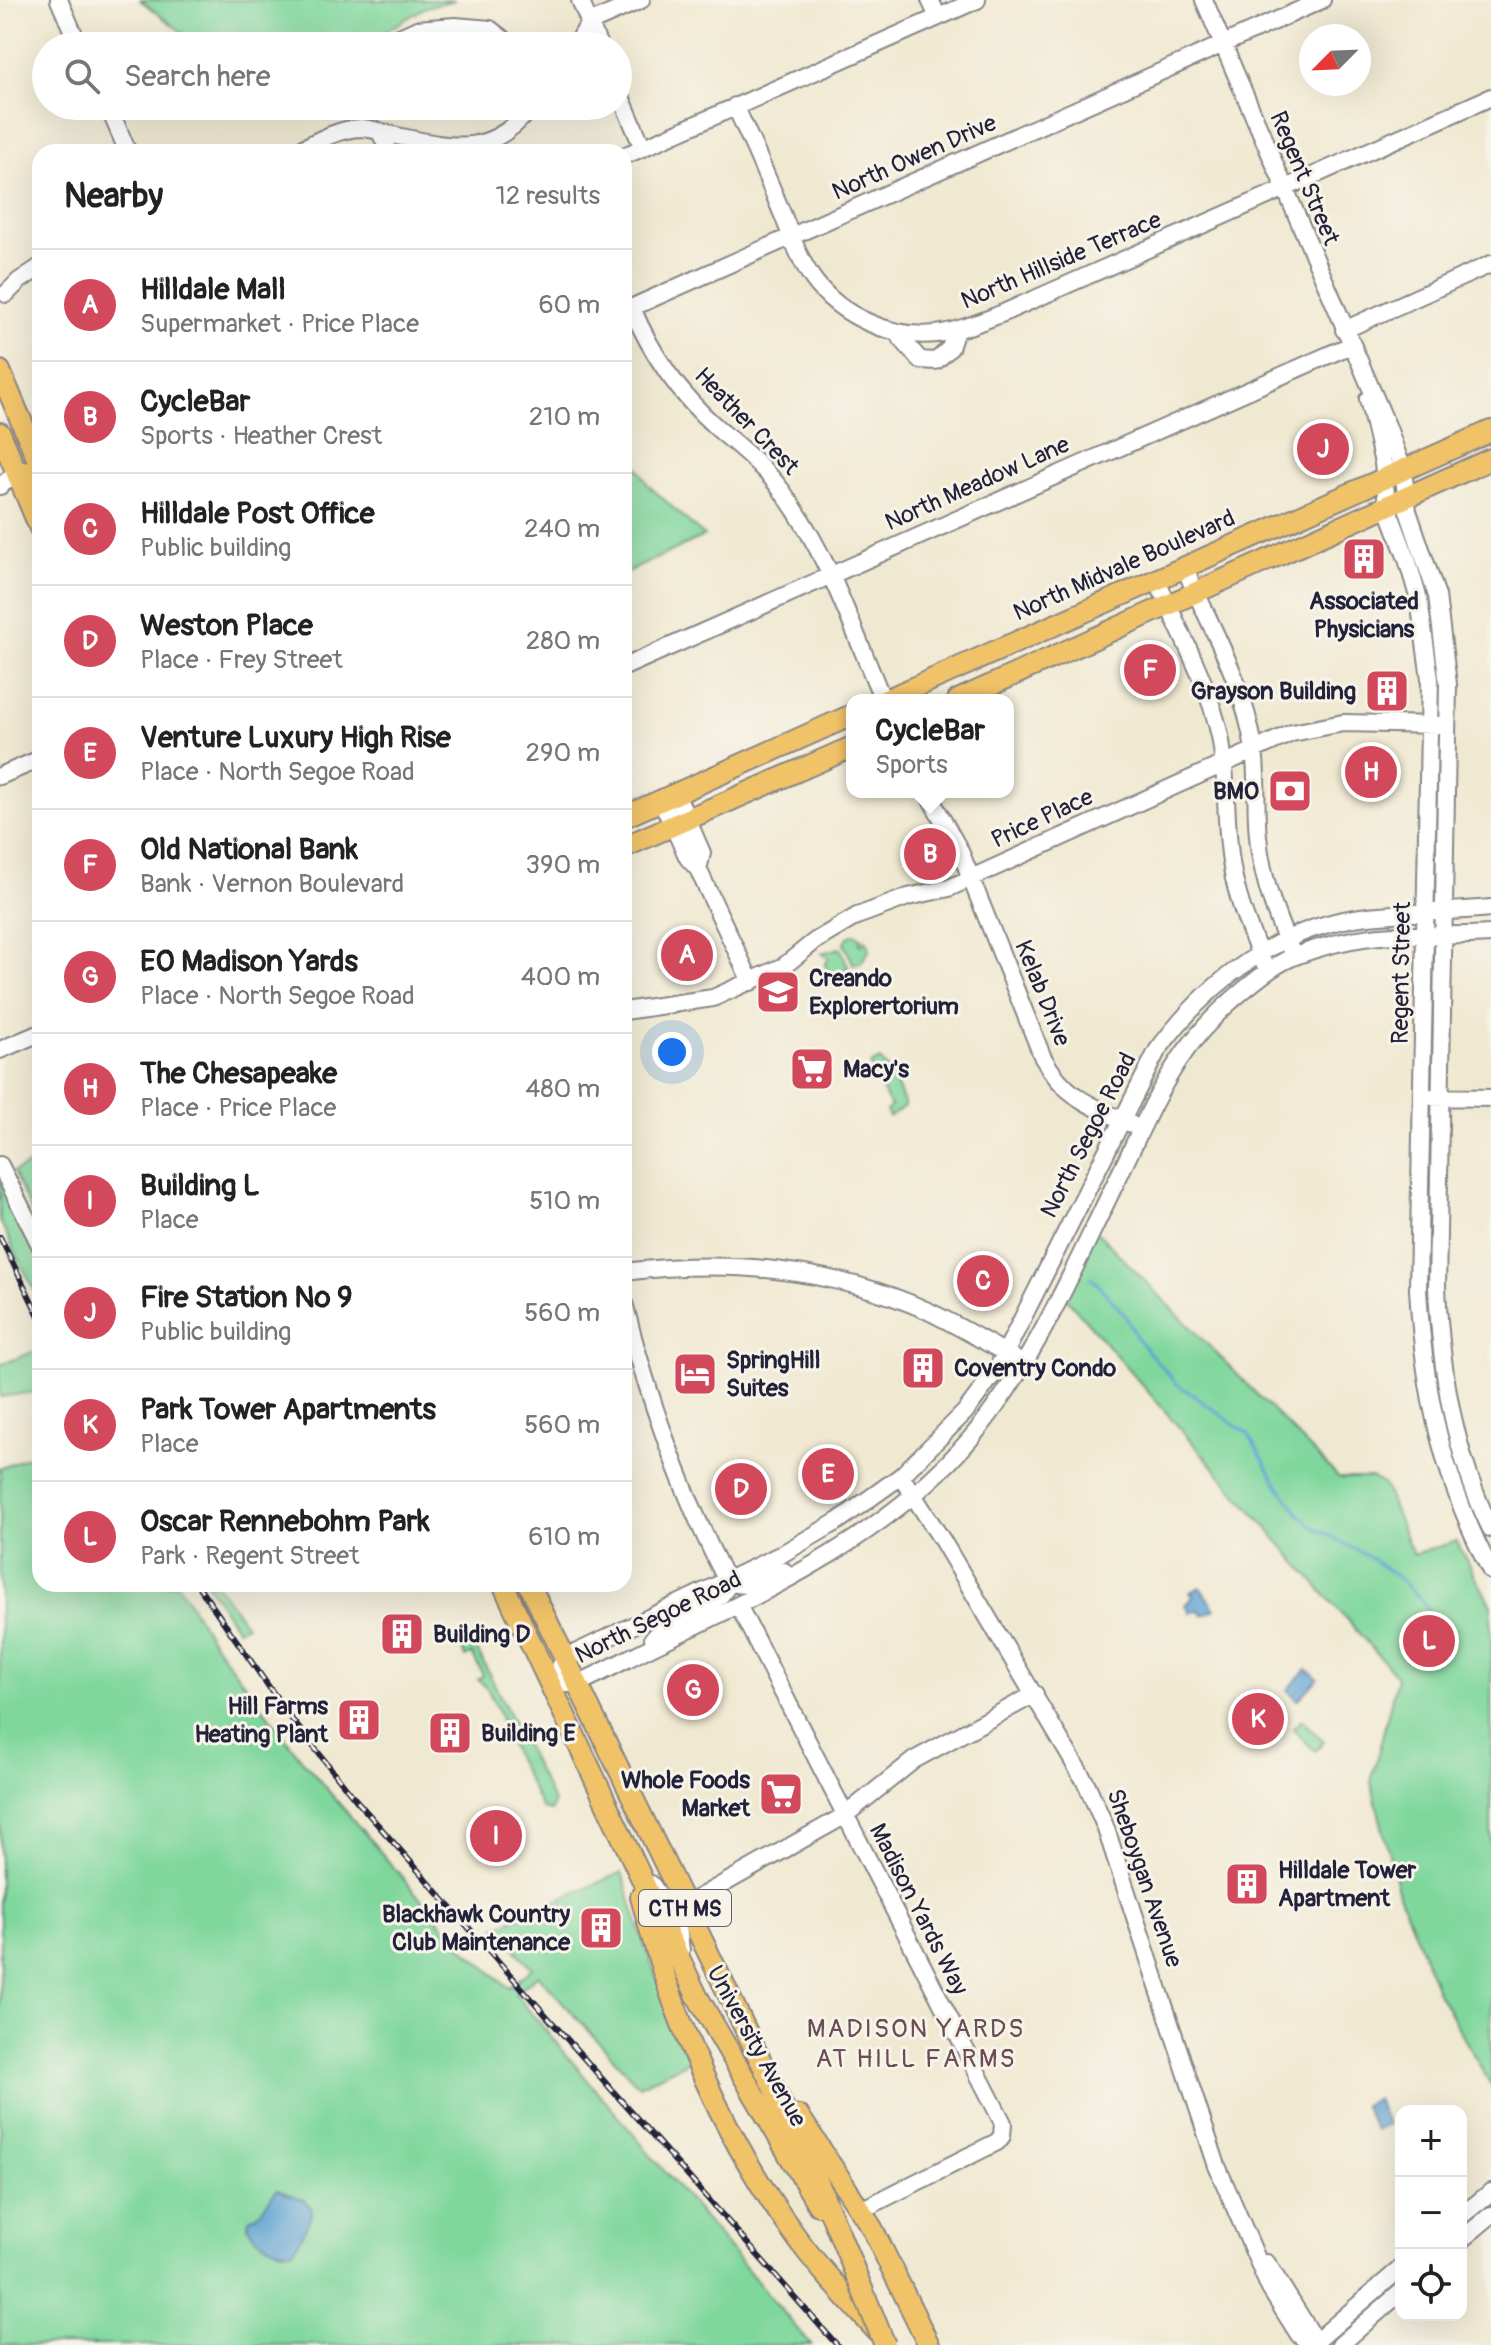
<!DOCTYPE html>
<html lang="en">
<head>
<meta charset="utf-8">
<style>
  body { margin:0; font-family:Pangolin,sans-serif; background:#f6f6f6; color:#222 }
  .controls { position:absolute; right:24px; bottom:24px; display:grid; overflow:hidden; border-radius:16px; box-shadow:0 8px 32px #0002 }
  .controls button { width:72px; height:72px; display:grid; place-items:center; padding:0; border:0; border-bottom:2px solid #e0e0e0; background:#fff; color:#222; font:40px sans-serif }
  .compass { position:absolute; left:1299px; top:24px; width:72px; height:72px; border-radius:50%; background:#fff; box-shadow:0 8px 32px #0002; rotate:246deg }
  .you { position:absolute; left:672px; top:1052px; width:28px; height:28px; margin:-20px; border:6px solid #fff; border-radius:50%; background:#1a73e8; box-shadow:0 0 0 12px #1a73e833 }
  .badge { display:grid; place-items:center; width:52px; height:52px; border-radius:50%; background:#d1495b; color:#fff; font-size:26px; font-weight:700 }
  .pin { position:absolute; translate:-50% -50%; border:4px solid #fff; box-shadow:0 2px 8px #0006 }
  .popup { position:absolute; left:846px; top:694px; width:168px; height:104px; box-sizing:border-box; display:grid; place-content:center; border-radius:16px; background:#fff; filter:drop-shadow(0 2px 6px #0005); font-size:26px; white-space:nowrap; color:#767676 }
  .popup b { font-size:30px; color:#222 }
  .popup::after { content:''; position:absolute; left:50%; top:100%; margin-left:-16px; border:16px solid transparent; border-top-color:#fff }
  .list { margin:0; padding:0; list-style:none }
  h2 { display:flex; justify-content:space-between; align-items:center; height:104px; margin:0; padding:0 32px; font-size:34px }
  h2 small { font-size:26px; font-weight:400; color:#767676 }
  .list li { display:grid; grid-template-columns:52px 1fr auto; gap:24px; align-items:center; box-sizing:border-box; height:112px; padding:0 32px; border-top:2px solid #e0e0e0 }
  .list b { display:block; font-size:30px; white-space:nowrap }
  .list p { margin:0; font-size:26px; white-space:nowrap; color:#767676 }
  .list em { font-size:26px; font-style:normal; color:#767676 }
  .icon { flex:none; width:44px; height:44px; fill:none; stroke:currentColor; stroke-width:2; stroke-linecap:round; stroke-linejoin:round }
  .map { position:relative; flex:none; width:1491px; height:2345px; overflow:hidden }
  .search { position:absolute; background:#fff; box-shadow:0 8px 32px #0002; left:32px; top:32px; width:600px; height:88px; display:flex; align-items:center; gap:20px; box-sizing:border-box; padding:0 28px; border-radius:44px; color:#767676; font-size:30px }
  .panel { position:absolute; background:#fff; box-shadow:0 8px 32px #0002; left:32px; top:144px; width:600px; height:1448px; border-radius:24px }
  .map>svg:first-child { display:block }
</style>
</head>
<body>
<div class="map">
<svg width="1491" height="2345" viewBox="0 0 1491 2345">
  <rect width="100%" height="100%" fill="#f7f3e8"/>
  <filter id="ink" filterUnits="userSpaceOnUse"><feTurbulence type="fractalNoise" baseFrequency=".0125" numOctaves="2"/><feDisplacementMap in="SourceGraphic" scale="16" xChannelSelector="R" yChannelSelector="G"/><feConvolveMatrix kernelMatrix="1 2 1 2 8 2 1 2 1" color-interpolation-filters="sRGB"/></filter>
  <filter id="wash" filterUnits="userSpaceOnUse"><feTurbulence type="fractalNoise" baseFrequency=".006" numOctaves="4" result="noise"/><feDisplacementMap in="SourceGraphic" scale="32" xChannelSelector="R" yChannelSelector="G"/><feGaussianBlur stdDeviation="1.8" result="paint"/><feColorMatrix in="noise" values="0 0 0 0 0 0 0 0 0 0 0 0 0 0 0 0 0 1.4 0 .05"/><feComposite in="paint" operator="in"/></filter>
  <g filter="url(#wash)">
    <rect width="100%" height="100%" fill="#f0e9d2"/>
    <!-- green -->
    <path fill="#7fd79c" stroke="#507c6c" stroke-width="2" d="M 140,0 L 455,0 L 426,7 L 361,46 L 200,46 Z
      M 624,443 L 648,485 L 704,536 L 624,574 Z
      M 855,934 L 862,939 L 859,943 L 862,945 L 865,940 L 870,949 L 861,963 L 854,965 L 844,944 L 848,937 Z
      M 840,948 L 849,968 L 831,977 L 825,965 L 829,958 L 822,953 Z
      M 880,1060 L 893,1076 L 904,1103 L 904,1107 L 889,1117 L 886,1111 L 891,1107 L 870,1065 Z
      M 40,1160 L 40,1223 L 35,1220 L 13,1172 Z
      M 0,1180 L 40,1257 L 40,1302 L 0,1221 Z
      M 1093,1228 L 1339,1478 L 1372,1478 L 1384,1485 L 1413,1555 L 1456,1541 L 1491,1605 L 1491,2086 L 1437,1990 L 1399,1894 L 1371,1782 L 1397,1677 L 1061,1292 Z
      M 40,1349 L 40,1391 L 0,1397 L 0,1365 Z
      M 40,1451 L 40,1584 L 178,1584 L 212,1641 L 302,1760 L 459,1944 L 509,1988 L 532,1968 L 496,1927 L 622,1872 L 645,1947 L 689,2061 L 639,2086 L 538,1975 L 515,1994 L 811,2345 L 0,2345 L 0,1469 Z
      M 207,1584 L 216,1584 L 246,1625 L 237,1629 Z
      M 466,1638 L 473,1642 L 554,1803 L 551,1811 L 542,1809 L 505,1735 L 507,1734 C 498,1715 494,1693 478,1679 L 483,1675 L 472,1654 L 465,1657 L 460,1643 Z
      M 1302,1720 L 1324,1742 L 1315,1751 L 1293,1729 Z"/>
    <!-- water -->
    <path fill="#5ba1d1" stroke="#3e6286" stroke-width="2" d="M 1200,1587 L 1215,1609 L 1203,1615 L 1200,1610 L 1190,1613 L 1186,1605 L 1193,1597 L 1190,1592 Z
      M 1307,1669 L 1318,1679 L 1298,1700 L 1287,1690 Z
      M 1376,2099 L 1388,2124 L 1375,2130 L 1363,2105 Z
      M 277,2190 L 305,2200 L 312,2209 C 312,2216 299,2244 293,2250 C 277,2252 256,2241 248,2227 L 249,2218 L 259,2213 Z"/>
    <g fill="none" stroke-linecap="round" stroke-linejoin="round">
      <!-- stream -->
      <path stroke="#5ba1d1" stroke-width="3" d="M 1091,1277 L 1125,1315 L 1138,1340 L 1176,1383 L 1248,1434 L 1278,1485 L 1298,1513 L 1312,1526 L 1369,1557 L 1399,1578 L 1419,1597 L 1437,1625"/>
    </g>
  </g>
  <g filter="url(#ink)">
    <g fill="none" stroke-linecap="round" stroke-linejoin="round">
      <!-- minor casing -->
      <g stroke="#898686" stroke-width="20">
        <path id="minor" d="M 59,0 L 79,46
          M 580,0 L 599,46
          M 930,0 L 938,17
          M 1204,0 L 1388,428 L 1403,470 L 1408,511 L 1437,596 L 1448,684 L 1437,1288 C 1441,1372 1454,1453 1491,1529
          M 386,43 L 417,29 L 455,26 L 490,29 L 512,46
          M 576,46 L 589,23 L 641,0
          M 618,90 L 643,148
          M 108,106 L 128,152
          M 735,106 C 752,141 767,177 782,213 C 791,235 799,259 813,279 C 840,316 891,339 936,334 C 959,331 980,322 1001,314 L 1491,97
          M 380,132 L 389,152
          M 295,152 C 314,143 337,129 360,128 C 371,128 385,133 397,136 C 453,148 492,158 532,106
          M 624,156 L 977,0
          M 6,294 L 19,281 L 40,267
          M 632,308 C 651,353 679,394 716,427 C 739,447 764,466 782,491 C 828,553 853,630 883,700
          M 624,311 L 1322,0
          M 1344,330 L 1491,264
          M 895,331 L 920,360 L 936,361 L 950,348 L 956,330
          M 1368,399 L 1383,463 L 1387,506 L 1407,559 L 1419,600 L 1430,679 L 1418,1289 C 1424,1393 1442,1478 1491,1571
          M 0,486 L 17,473
          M 1184,566 C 1210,626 1245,684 1254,750 C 1258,778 1255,807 1258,836 C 1261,875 1274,912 1290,948
          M 1156,578 C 1178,630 1208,681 1220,736 C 1227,772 1225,809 1229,845 C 1232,887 1247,924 1263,962
          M 624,667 L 1351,345
          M 0,776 L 40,759
          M 927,792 L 960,851 L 1043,1058 C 1066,1098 1091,1106 1131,1124
          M 676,793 L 702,853 L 698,869
          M 661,800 L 688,858 L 698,869 L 751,982
          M 1491,908 C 1450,912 1409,912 1368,916 C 1280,926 1208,981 1157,1051 L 997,1369 L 965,1412 L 901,1476 L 838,1521 L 782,1554 L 565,1658 L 550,1684 L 577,1684 C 608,1670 637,1653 668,1639 C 777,1587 891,1532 971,1438 C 1033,1365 1072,1272 1114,1186 C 1154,1105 1171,1049 1245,989 C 1261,976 1278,962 1298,955 C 1331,943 1367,935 1403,935 C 1432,935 1461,936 1491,934
          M 624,1011 L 713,998 L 784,966 L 815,941 L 857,916 L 908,897 L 949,888 L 1292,733 L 1343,723 L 1438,725
          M 0,1050 L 40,1033
          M 1432,1097 L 1491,1098
          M 0,1165 L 40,1245
          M 624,1272 C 727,1259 833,1268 928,1311 C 957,1325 986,1342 1014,1358
          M 624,1303 C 647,1395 682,1494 726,1579
          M 901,1476 L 942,1540 L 1087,1785 L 1105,1826 L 1217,2166 L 1270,2289 L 1299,2335 L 1312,2344
          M 726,1579 C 744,1593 766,1578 784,1571
          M 738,1605 L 1003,2123 L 1002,2136 L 997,2142 L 861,2210
          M 653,1638 L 661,1630 L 721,1595 L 727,1587 L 726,1579
          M 651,1884 C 661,1897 665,1911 684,1906 L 844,1816 L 914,1760 L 1035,1694
          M 681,1950 L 677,1919 L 684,1906
          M 1461,2216 L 1491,2192
          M 1461,2240 L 1491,2215
          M 1267,2263 L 1309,2330 L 1313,2345
          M 1312,2345 L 1401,2268
          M 1340,2345 L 1401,2292"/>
      </g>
      <!-- major casing -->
      <g stroke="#898686" stroke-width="24">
        <path id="major" d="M 0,371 L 40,465
          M 0,433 L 40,528
          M 17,473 C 29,468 33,474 40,483
          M 886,700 L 1491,431
          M 958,700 L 1491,459
          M 624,817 L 852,715
          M 624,847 L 852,747
          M 503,1584 L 697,1996 L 818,2205
          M 529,1584 L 807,2156 L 853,2267
          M 641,1897 C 672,2016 722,2135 794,2234 C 819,2269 849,2300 877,2331
          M 799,2116 L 872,2228 L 929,2345"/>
      </g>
      <!-- minor -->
      <use href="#minor" stroke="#fff" stroke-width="16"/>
      <!-- major -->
      <use href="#major" stroke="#f1c369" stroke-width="20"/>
      <!-- rail casing -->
      <g stroke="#22223b" stroke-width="6">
        <path id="rail" d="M 0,1237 L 40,1318
          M 197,1584 L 290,1717 L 356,1800 L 837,2345"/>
      </g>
      <!-- rail -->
      <use href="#rail" stroke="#f7f3e8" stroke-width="3" stroke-dasharray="9" stroke-linecap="butt"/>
      <!-- major-bridge casing -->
      <g stroke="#898686" stroke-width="24" stroke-linecap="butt">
        <path id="major-bridge" d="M 853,2267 L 885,2345"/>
      </g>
      <!-- major-bridge -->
      <use href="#major-bridge" stroke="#f1c369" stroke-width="20"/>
    </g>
  </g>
  <!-- icons -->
  <defs>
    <g id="building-square" transform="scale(2.3)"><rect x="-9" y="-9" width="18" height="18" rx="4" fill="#d1495b" stroke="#f7f3e8"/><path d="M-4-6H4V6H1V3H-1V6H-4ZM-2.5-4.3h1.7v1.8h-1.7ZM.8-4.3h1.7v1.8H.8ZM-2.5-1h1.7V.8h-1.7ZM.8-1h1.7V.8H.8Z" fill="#fff"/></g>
    <g id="bank-square" transform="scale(2.3)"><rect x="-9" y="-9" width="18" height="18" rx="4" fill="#d1495b" stroke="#f7f3e8"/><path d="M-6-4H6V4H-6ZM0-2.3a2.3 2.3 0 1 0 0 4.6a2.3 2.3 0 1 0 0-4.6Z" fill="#fff"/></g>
    <g id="school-square" transform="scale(2.3)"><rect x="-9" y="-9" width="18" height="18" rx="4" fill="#d1495b" stroke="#f7f3e8"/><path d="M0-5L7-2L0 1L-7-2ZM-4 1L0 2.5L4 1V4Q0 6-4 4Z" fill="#fff"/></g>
    <g id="supermarket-square" transform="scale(2.3)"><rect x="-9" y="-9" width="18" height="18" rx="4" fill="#d1495b" stroke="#f7f3e8"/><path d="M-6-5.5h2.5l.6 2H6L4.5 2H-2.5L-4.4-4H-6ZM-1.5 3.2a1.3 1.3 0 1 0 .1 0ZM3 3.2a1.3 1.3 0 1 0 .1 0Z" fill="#fff"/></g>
    <g id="hotel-square" transform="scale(2.3)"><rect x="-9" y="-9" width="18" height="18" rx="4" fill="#d1495b" stroke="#f7f3e8"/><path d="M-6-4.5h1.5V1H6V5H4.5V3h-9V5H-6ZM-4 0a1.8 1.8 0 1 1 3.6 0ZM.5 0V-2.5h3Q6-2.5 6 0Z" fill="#fff"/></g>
  </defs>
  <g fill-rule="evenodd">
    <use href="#building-square" x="1364" y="559"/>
    <use href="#building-square" x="1387" y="691"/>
    <use href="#bank-square" x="1290" y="791"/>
    <use href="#school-square" x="778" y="992"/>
    <use href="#supermarket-square" x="812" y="1069"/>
    <use href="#building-square" x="923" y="1368"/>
    <use href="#hotel-square" x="695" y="1374"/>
    <use href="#building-square" x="402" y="1634"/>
    <use href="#building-square" x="359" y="1720"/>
    <use href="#building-square" x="450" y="1733"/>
    <use href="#supermarket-square" x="781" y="1794"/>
    <use href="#building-square" x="1247" y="1884"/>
    <use href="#building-square" x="601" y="1928"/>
  </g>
  <g text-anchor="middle" stroke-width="6" stroke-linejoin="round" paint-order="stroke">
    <!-- shield labels -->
    <rect fill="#f7f3e8" stroke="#62616f" stroke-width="2" x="639" y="1890" width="92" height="36" rx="6"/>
    <g font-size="22" font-weight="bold" fill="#22223b">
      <text x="685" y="1916">CTH MS</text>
    </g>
    <!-- street labels -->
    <g font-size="24" fill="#22223b" stroke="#f7f3e8">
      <text transform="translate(914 157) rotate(-24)" y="8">North Owen Drive</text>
      <text transform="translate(1305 178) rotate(67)" y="8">Regent Street</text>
      <text transform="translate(1061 260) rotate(-23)" y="8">North Hillside Terrace</text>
      <text transform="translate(747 421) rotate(46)" y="8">Heather Crest</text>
      <text transform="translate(977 483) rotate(-24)" y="8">North Meadow Lane</text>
      <text transform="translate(1124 565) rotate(-24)" y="8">North Midvale Boulevard</text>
      <text transform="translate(1042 818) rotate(-25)" y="8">Price Place</text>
      <text transform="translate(1401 973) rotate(-89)" y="8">Regent Street</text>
      <text transform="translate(1043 993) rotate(68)" y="8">Kelab Drive</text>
      <text transform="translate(1088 1135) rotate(-63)" y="8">North Segoe Road</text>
      <text transform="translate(658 1617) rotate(-26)" y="8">North Segoe Road</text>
      <text transform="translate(1145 1878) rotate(71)" y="8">Sheboygan Avenue</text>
      <text transform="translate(919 1909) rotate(63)" y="8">Madison Yards Way</text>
      <text transform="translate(757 2046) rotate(61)" y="8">University Avenue</text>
    </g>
    <!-- poi labels -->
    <g font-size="24" font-weight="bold" fill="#22223b" stroke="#f7f3e8" text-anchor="start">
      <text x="1364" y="609" text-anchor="middle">Associated<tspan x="1364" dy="28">Physicians</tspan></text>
      <text x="1356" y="699" text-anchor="end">Grayson Building</text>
      <text x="1259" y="799" text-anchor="end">BMO</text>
      <text x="809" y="986">Creando<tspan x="809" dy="28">Explorertorium</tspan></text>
      <text x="843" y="1077">Macy's</text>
      <text x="726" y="1368">SpringHill<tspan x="726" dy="28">Suites</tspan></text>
      <text x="954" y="1376">Coventry Condo</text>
      <text x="433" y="1642">Building D</text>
      <text x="328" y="1714" text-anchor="end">Hill Farms<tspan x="328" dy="28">Heating Plant</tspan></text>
      <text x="481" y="1741">Building E</text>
      <text x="750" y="1788" text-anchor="end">Whole Foods<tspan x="750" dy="28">Market</tspan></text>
      <text x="1278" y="1878">Hilldale Tower<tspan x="1278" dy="28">Apartment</tspan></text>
      <text x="570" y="1922" text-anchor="end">Blackhawk Country<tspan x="570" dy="28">Club Maintenance</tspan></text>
    </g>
    <!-- neighbourhood labels -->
    <g font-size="26" letter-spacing="2" fill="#6a4c54" stroke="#f7f3e8">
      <text x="916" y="2037">MADISON YARDS<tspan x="916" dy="30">AT HILL FARMS</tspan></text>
    </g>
  </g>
</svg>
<div class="controls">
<button>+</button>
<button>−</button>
<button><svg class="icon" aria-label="locate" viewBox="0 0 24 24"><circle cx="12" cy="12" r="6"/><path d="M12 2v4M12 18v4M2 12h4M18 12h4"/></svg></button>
</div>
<svg class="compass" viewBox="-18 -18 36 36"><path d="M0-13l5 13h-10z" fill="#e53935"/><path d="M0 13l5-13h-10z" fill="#767676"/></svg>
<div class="you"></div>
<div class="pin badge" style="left:687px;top:955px">A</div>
<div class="pin badge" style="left:930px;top:854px">B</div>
<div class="popup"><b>CycleBar</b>Sports</div>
<div class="pin badge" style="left:983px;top:1281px">C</div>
<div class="pin badge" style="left:741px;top:1489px">D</div>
<div class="pin badge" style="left:828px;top:1474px">E</div>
<div class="pin badge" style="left:1150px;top:670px">F</div>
<div class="pin badge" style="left:693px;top:1690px">G</div>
<div class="pin badge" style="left:1371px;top:772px">H</div>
<div class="pin badge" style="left:496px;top:1836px">I</div>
<div class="pin badge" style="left:1323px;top:449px">J</div>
<div class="pin badge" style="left:1258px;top:1719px">K</div>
<div class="pin badge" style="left:1429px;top:1641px">L</div>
<div class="search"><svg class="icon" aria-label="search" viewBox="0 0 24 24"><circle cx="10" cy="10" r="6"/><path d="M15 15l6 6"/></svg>Search here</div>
<section class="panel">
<h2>Nearby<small>12 results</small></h2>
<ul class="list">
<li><span class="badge">A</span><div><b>Hilldale Mall</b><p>Supermarket · Price Place</p></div><em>60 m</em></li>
<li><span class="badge">B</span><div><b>CycleBar</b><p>Sports · Heather Crest</p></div><em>210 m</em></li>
<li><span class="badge">C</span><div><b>Hilldale Post Office</b><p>Public building</p></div><em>240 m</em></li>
<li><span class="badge">D</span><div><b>Weston Place</b><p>Place · Frey Street</p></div><em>280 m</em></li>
<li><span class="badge">E</span><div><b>Venture Luxury High Rise</b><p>Place · North Segoe Road</p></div><em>290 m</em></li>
<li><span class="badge">F</span><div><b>Old National Bank</b><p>Bank · Vernon Boulevard</p></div><em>390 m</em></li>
<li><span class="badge">G</span><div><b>EO Madison Yards</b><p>Place · North Segoe Road</p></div><em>400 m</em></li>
<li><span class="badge">H</span><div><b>The Chesapeake</b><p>Place · Price Place</p></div><em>480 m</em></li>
<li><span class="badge">I</span><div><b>Building L</b><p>Place</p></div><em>510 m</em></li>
<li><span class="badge">J</span><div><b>Fire Station No 9</b><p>Public building</p></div><em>560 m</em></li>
<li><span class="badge">K</span><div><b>Park Tower Apartments</b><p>Place</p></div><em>560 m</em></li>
<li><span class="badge">L</span><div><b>Oscar Rennebohm Park</b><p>Park · Regent Street</p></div><em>610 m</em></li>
</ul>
</section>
</div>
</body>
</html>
